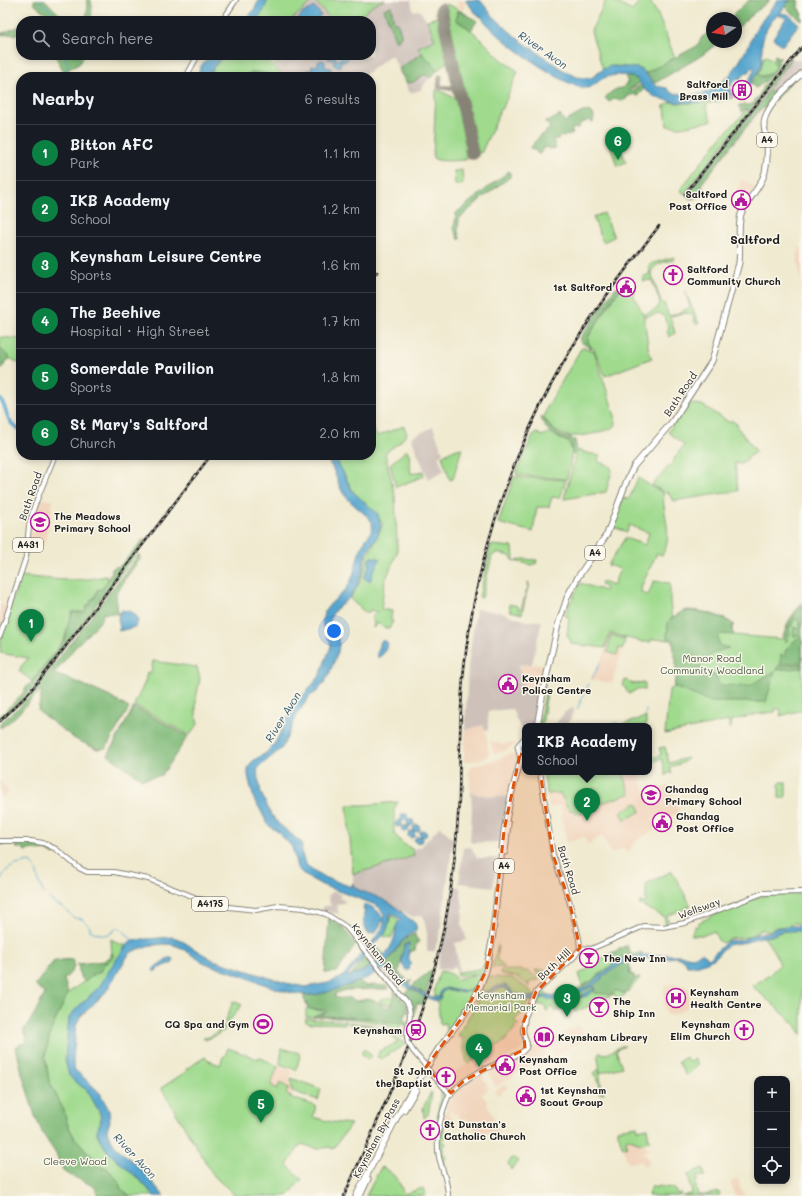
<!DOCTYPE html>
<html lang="en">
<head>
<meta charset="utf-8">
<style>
  body { margin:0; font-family:Mali,sans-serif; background:#242831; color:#f1f3f6 }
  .controls { position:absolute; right:12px; bottom:12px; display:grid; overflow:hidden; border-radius:8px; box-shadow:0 2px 6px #0003 }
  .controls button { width:36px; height:36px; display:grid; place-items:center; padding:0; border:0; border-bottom:1px solid #363941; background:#171b24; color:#f1f3f6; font:20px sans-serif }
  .compass { position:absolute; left:706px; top:12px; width:36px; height:36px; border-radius:50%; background:#171b24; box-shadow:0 2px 6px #0003; rotate:258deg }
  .you { position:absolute; left:334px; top:631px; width:14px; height:14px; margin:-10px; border:3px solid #fff; border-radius:50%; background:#1a73e8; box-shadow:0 0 0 6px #1a73e833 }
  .badge { display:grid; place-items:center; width:26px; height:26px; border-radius:50%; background:#0b8043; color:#fff; font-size:13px; font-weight:700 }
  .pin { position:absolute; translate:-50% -33px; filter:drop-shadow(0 1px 2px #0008) }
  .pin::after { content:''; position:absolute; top:21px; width:14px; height:12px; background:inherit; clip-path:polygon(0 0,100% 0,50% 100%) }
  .popup { position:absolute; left:522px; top:723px; width:130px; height:52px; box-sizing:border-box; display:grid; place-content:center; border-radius:8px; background:#171b24; filter:drop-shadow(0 1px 3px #0005); font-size:13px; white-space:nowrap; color:#9ea1a6 }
  .popup b { font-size:15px; color:#f1f3f6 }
  .popup::after { content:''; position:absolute; left:50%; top:100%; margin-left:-8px; border:8px solid transparent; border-top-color:#171b24 }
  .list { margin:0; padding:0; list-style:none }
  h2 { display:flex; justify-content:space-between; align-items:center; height:52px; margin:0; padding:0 16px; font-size:17px }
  h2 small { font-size:13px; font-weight:400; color:#9ea1a6 }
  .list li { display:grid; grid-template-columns:26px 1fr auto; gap:12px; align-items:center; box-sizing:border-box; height:56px; padding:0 16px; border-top:1px solid #363941 }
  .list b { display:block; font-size:15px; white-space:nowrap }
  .list p { margin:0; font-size:13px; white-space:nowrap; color:#9ea1a6 }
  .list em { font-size:13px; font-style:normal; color:#9ea1a6 }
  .icon { flex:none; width:22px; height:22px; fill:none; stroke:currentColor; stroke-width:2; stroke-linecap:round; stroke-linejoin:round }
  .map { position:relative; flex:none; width:802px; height:1196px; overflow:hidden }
  .search { position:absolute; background:#171b24; box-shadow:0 2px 6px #0003; left:16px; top:16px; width:360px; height:44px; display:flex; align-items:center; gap:10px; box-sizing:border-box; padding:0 14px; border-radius:16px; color:#9ea1a6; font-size:15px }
  .panel { position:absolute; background:#171b24; box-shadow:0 2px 6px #0003; left:16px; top:72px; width:360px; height:388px; border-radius:16px }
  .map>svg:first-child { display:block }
</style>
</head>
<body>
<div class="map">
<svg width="802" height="1196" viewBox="0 0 802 1196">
  <rect width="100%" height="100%" fill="#fbf7ec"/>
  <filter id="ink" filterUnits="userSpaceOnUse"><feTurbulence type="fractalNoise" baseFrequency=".025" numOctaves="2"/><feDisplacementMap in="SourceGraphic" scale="8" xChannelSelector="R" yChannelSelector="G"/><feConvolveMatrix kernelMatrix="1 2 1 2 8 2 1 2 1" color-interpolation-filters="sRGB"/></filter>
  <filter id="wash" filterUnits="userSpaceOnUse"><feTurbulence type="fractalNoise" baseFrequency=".012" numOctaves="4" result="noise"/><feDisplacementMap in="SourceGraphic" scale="16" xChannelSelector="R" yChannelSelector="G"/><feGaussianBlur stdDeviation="0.9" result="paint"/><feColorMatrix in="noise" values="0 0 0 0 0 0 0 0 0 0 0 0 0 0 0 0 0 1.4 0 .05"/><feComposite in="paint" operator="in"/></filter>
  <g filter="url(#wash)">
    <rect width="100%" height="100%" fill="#f0ead0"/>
    <!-- built -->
    <path fill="#f1d5bd" d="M 456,0 L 463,0 L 466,3 L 464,5 L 465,7 L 462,10 L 457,6 L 458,3 Z
      M 742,180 L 756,187 L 745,204 L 733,197 Z
      M 799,248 L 802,248 L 802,281 L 801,281 L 797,254 L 799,254 Z
      M 39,499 L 53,500 L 44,545 L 30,543 L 30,532 L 37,533 L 38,529 L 31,528 Z
      M 0,604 L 8,606 L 1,629 L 0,629 Z
      M 610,634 L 626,639 L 612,683 L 591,680 L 601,663 Z
      M 548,664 L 540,697 L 524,689 L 519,665 Z
      M 483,725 L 487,737 L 489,755 L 481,760 L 464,762 L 465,730 Z
      M 491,740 L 501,745 L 509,743 L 515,743 L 515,744 L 511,748 L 495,754 L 494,753 L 492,749 Z
      M 510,754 L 515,754 L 517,756 L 518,760 L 507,797 L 481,795 L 471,792 L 469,771 L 472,766 L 494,761 Z
      M 543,772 L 639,772 L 645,792 L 669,786 L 680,814 L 653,819 L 656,829 L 637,840 L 627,852 L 624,847 L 612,854 L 602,836 L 588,844 L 584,837 L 566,843 L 561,806 L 549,807 Z
      M 0,781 L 9,792 L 0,799 Z
      M 666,818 L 668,827 L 657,829 L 654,820 Z
      M 673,983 L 683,986 L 690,989 L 688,1005 L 688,1007 L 670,1016 L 669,1014 L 667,1015 L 664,1006 L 664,990 L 665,985 Z
      M 523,1018 L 521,1030 L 525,1041 L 522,1050 L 488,1066 L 483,1055 L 505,1041 Z
      M 579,1025 L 585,1039 L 554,1057 L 547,1044 L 548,1041 Z
      M 541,1045 L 544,1045 L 547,1052 L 546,1055 L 496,1087 L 487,1070 Z
      M 478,1058 L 485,1067 L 455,1084 L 451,1074 Z
      M 278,1065 L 292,1071 L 289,1080 L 293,1095 L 292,1098 L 271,1085 Z
      M 479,1074 L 482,1075 L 488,1086 L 487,1090 L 482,1095 L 488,1103 L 487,1104 L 493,1116 L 499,1135 L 498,1141 L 490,1131 L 480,1138 L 465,1117 L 461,1120 L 457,1113 L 453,1115 L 452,1111 L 450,1111 L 449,1115 L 455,1121 L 451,1125 L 449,1122 L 442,1121 L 449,1100 L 457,1088 Z
      M 505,1084 L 508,1088 L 497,1095 L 495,1091 Z
      M 637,1126 L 638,1129 L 647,1128 L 649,1141 L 643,1142 L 648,1149 L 643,1152 L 650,1162 L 644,1166 L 640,1161 L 628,1163 L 616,1129 Z
      M 738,1178 L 741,1191 L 743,1191 L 745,1196 L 735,1196 L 730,1182 Z"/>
    <!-- industrial -->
    <path fill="#cec1ba" d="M 314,0 L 332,21 L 290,21 Z
      M 385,0 L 411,0 L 413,11 L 419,10 L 427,20 L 435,40 L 418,47 L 425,57 L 438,70 L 421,88 L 421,90 L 410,93 L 392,56 L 389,56 L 362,77 L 286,77 L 275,66 L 271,55 L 371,55 L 371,21 L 355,21 L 373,5 Z
      M 788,57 L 792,57 L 791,58 L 794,60 L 795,59 L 802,61 L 802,70 L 767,108 L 765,107 L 757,111 L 761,110 L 702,184 L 705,193 L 695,198 L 690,199 L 680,190 L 748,110 L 749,110 L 756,102 L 764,87 Z
      M 433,427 L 443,453 L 438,456 L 444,471 L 428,479 L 411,437 Z
      M 476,609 L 500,612 L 527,621 L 542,621 L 532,664 L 519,665 L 524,689 L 538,696 L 534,722 L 531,726 L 525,726 L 525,731 L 522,732 L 512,709 L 488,711 L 488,731 L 485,730 L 483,725 L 465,730 L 468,666 Z
      M 572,708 L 574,709 L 568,726 L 554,726 L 565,712 Z
      M 471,792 L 480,795 L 507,797 L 500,842 L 472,843 L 470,841 L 472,810 Z
      M 440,826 L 452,838 L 452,848 L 440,933 L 434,952 L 427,952 L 427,934 L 423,915 L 413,917 L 378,897 L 356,889 L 353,882 L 353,874 L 396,862 L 414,857 L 412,849 L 421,847 Z
      M 471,847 L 477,858 L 498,858 L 493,887 L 459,883 L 463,848 Z
      M 454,886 L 460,887 L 463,908 L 462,925 L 467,940 L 455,943 L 459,970 L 456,970 L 454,967 L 449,970 L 437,969 Z
      M 334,891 L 341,895 L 339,898 L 345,901 L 344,903 L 336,904 L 339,914 L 320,911 L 321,909 L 323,909 L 324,906 L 331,906 L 328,896 Z"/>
    <!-- green -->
    <path fill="#9fda8d" stroke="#5e7b54" d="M 268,0 L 385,0 L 373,5 L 355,21 L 332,21 L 314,0 L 290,21 L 255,21 L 259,16 Z
      M 606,0 L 612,0 L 632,11 L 641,0 L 649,0 L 658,15 L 675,58 L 646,73 L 637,68 L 627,67 L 613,66 L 603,70 L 591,31 Z
      M 446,4 L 458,9 L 457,21 C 475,30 486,45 500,58 C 505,63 512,67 518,71 L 504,105 L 503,108 L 500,109 L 497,119 L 481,153 L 478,152 Z
      M 438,17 L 448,61 L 438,70 L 425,57 L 418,47 L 435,40 L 427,20 Z
      M 224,55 L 265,55 L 266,59 L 283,75 L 280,77 L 255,72 L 239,77 L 211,77 L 213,68 Z
      M 767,56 L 778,64 L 770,74 L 761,76 L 757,74 L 761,69 L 764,57 Z
      M 436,90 L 441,91 L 458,100 L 467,143 L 465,148 L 466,160 C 457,160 440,163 433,158 Z
      M 725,95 L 727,97 L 733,98 L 706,104 L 711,121 L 681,127 L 667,126 L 665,107 L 663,107 L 670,102 C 690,105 706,102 725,95 Z
      M 747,110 L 749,112 L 684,194 L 680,190 L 721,137 Z
      M 617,141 L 626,162 L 617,166 L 610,145 Z
      M 462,170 L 463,184 L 455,185 L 454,171 Z
      M 604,213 L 614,237 L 603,242 L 593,217 Z
      M 674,257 L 673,260 C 665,262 655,263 651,272 L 661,302 L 664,303 L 669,316 L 683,311 L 690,307 L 685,291 L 699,323 L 696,324 L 692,314 L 682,313 L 670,317 L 675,333 L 669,337 L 667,331 L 669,329 L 665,317 L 659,313 L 645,317 L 645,314 L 657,309 L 660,302 L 652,280 L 643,281 L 642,278 L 650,273 L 648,266 L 653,263 Z
      M 620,289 C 625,292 629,292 634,290 L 634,296 L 643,314 L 645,324 L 649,353 L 652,358 L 605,376 L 594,349 L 584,343 Z
      M 0,337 L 21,339 L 21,365 L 8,357 L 0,348 Z
      M 582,347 L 594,351 L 615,416 L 616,425 C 611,430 603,431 596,433 C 573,438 557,440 544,417 L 546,409 Z
      M 688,403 L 702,405 L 729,422 L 731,420 L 738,425 L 737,427 L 756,451 L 741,464 L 735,463 L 738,491 L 673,501 L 668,492 L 665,493 L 652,485 L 673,462 L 674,459 L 684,445 L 668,432 Z
      M 371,425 L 377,436 L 404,426 L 407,434 L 400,442 L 385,453 L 395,496 L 397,541 L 397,553 L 385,581 L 381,609 L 392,611 L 391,620 L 393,621 L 389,629 L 383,627 L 379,623 L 373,628 L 374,622 L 371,618 L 378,611 L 375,613 L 372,610 L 366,613 L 350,599 L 360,582 L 365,569 L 367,556 L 374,544 L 383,524 L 353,491 L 334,455 L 371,455 Z
      M 550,432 L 560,439 L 568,442 L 570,445 L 572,453 L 567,479 L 517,475 L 516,473 L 533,435 L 537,433 L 542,436 Z
      M 462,448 L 453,479 L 450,480 L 442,456 L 450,451 Z
      M 407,450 L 409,454 L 411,474 L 423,471 L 424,476 L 396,487 L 390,464 Z
      M 576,450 L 600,456 L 598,459 L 599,462 L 610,466 L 612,471 L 606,492 L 564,499 L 564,498 L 573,466 Z
      M 514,477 L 566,480 L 560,498 L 552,497 L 549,507 L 537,507 L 533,532 L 498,523 Z
      M 638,478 L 663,493 C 664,498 663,502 664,506 C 666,522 672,540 662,555 L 657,553 L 642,585 L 641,592 L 646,595 L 648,595 L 654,581 L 670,583 L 670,601 L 672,618 C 676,616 679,613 683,611 C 695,607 725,617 734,625 L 732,626 L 732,631 L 734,635 L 782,639 L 789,620 L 802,602 L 802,710 L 780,716 L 781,709 L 775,709 L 775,712 L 758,714 L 734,720 L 732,720 L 731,728 L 729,728 L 728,721 L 665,734 L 669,690 L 674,687 C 675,678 678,667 676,658 C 674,651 674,647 673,640 L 651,639 L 651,642 L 642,642 L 610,633 L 605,648 L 572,644 L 567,635 L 569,617 L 564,616 L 580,583 L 605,591 L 606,588 L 601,585 L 602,582 L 613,586 L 620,569 L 608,565 L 625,538 L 645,545 L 649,533 L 629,525 L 627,532 L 613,527 L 623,498 L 629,499 Z
      M 491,545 L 513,547 L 514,561 L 523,559 L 537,560 L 536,564 L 534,563 L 533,565 L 514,561 L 510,556 L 496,553 L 492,556 L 482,598 L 479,597 Z
      M 21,576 C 51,579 77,583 106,576 L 108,580 L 101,590 L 98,589 L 94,599 L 85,613 L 72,612 L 64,640 L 32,681 L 20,672 C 19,666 25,663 28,658 L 0,653 C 0,627 13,601 21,576 Z
      M 529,582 L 522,614 L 510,611 L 509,604 L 518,606 L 519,610 L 521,609 L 528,587 L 527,583 Z
      M 611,635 L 625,639 L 623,649 L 619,648 L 617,655 L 607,652 Z
      M 153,661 L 197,667 L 200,679 L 196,698 L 196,716 L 198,724 L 190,735 L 134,705 L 145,682 L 147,672 L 151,673 Z
      M 625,680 L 634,684 L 645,683 L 645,690 L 637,689 L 629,694 L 623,685 Z
      M 546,689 L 547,691 L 542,726 L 538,726 Z
      M 646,717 L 646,726 L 620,726 L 619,725 Z
      M 665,747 L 669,763 L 687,758 L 687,759 L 683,763 L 670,767 L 672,774 L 669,772 L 666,776 L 662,759 L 652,762 L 649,764 L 649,754 L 651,759 L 661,755 L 659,748 Z
      M 543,772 L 623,772 L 630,794 L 601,803 L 596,788 L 585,792 L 591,812 L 578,814 L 573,810 L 569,810 L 560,793 L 547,794 Z
      M 781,782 L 786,782 L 786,796 L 784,798 L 779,798 L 779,784 Z
      M 398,802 L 394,809 L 394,833 L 402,843 L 412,849 L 414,856 L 396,862 L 353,874 L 347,805 L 364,805 Z
      M 637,803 L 641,811 L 625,820 L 621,812 Z
      M 672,871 L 691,906 L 667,916 L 669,924 L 666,925 L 664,917 L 639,904 L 641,901 L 642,903 L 646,903 L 646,884 Z
      M 802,894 L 802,924 L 793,923 L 789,926 L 777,927 L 769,931 L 765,931 L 763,929 L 748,937 L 729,939 L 722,943 L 718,940 L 714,931 L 704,935 L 691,935 L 695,926 L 697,927 L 699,925 L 697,924 L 700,922 L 726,909 L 762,896 Z
      M 391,915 L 399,920 L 391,938 L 388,937 L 386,938 L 384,936 L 388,927 Z
      M 793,930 L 802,931 L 802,1035 L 795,1024 L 752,986 L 768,976 L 780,964 L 773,950 L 764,937 L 772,936 L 780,932 Z
      M 111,939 L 121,945 L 122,943 L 126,945 L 116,962 L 109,970 L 100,986 L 75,1010 L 69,1018 L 65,1060 L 69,1075 L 75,1082 L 87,1090 L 100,1113 L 101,1121 L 97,1131 L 97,1135 L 109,1153 L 141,1181 L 154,1196 L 130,1196 L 120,1188 L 119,1182 L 106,1167 L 103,1169 L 74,1137 L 67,1123 L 64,1111 L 49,1081 L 45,1056 L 51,1030 L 68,993 L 96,973 L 99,973 L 105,963 L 112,957 Z
      M 498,945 L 497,959 L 505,968 L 494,967 L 492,968 Z
      M 627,945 L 632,955 L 642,952 L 642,955 L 629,958 L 631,978 L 640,978 L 626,994 L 618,1000 L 614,994 L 576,1012 L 574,1008 L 565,1012 L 564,1008 L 555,1012 L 552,1007 L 546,1011 L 545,1005 L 538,1005 L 539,1003 L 529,1001 L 525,1009 L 523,1010 L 524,1013 L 521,1014 L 514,1021 L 518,1024 L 505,1041 L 467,1064 L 462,1040 L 464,1038 L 463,1037 L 460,1038 L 458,1035 L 478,1001 L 471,998 L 458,1017 L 446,1031 L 445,1023 L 440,1024 L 438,1004 L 435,997 L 434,990 L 440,971 L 449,973 L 457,979 L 476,976 L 511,978 L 516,980 L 532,992 L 533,995 L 537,997 L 542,990 C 543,991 545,993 547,994 C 559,1000 572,991 583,986 L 579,974 L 588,969 L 586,964 L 595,962 Z
      M 376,947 L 384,954 L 377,961 L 372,953 L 374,952 Z
      M 485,963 L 486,963 L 483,973 C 476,974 463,977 457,975 L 457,972 L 459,972 L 480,969 Z
      M 502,970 C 517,971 527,966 539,980 L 528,983 L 530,987 L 517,977 L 500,974 L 500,971 Z
      M 391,997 L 393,999 L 391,1005 L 379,1003 L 380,999 Z
      M 233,1001 L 242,1005 L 227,1024 L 225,1023 Z
      M 308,1006 L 313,1010 L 324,1011 L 324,1013 L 313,1016 L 313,1017 L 306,1017 L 306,1009 Z
      M 319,1016 L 371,1018 L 392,1023 L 401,1023 L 399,1028 L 406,1033 L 404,1037 L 400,1036 C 398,1034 396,1031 394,1029 C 381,1019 336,1018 318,1017 Z
      M 305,1019 L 346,1021 L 346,1024 L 314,1023 L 312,1024 L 306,1022 Z
      M 349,1022 L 372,1025 L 391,1031 L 397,1039 L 406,1044 L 381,1059 L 379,1057 L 378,1058 L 377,1056 L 379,1054 L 378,1052 L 397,1043 C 389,1027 366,1026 349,1024 Z
      M 223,1025 L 226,1028 L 223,1032 L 222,1031 L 217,1035 L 206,1040 L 203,1038 C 211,1038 219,1032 223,1025 Z
      M 621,1046 L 625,1046 L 616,1050 L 622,1067 L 600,1073 L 598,1056 L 599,1053 L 607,1054 Z
      M 228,1048 L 258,1059 L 259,1057 L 278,1066 L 271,1085 L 277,1089 L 280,1083 L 289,1088 L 286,1094 L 292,1098 L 316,1106 L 313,1117 L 331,1122 L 351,1124 L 333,1149 L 329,1147 L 318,1149 L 301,1144 L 287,1165 L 302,1179 L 288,1196 L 236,1196 L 214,1176 L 161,1088 L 187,1071 L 186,1069 L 205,1057 L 209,1061 L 220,1065 L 223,1057 L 225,1056 Z
      M 282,1048 L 299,1053 L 299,1056 L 300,1056 L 296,1070 L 280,1064 Z
      M 364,1049 L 372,1056 L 368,1060 L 361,1053 Z
      M 686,1057 L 689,1062 L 695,1059 L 698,1065 L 686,1076 L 678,1062 Z
      M 599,1069 L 601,1085 L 604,1093 L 599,1093 L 598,1088 L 600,1085 L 594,1073 Z
      M 291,1078 L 321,1089 L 318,1100 L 292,1091 Z
      M 431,1092 L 432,1093 L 428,1115 L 424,1118 L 423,1108 Z
      M 440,1092 L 444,1092 C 445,1101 442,1108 441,1116 L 437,1117 L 440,1099 Z
      M 442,1124 L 443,1124 L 443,1129 L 444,1131 L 443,1133 L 446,1137 L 443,1140 L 446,1144 L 442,1147 L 445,1151 L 443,1153 L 447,1157 L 444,1160 L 446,1165 L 445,1165 C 437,1155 439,1137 442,1124 Z
      M 637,1126 L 638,1130 L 647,1128 L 649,1141 L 641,1143 L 627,1138 L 625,1142 L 627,1143 L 626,1147 L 622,1146 L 617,1129 Z
      M 513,1157 L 518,1161 L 511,1170 L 508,1163 Z
      M 383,1167 L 397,1178 L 404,1194 L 423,1188 L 426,1196 L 366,1196 L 380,1169 Z
      M 703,1168 L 705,1176 L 697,1177 L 698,1181 L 695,1182 L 698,1195 L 705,1195 L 719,1192 L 720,1196 L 682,1196 L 692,1193 L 688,1174 Z
      M 651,1186 L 656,1188 L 657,1186 L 674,1188 L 677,1194 L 680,1193 L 681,1196 L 648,1196 Z"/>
    <!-- forest -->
    <path fill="#7fba78" stroke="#4e6b4a" d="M 34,0 L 45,0 L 59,14 L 61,21 L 33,21 L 48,15 L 34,4 Z
      M 86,0 L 91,0 L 92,6 L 91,21 L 86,21 L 88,4 Z
      M 749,0 L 770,0 L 743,22 L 740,26 L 736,29 L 736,18 L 730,18 Z
      M 789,0 L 798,0 L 798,9 L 801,10 L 802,21 L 785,7 Z
      M 391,6 L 394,22 L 397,22 L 402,36 L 399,37 L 399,40 L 396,42 L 384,9 Z
      M 459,10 L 477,21 L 471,30 L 456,20 Z
      M 21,26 L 21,34 L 0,35 L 0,34 Z
      M 712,31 L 712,42 L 719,42 L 701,56 L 655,83 L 646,73 L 697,46 L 702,37 Z
      M 422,53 L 438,70 L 430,78 L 428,76 L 423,75 L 414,82 L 407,83 L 400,72 L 400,68 Z
      M 59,55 L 81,55 L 83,58 L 79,64 L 67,70 L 67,73 L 65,74 L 56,57 Z
      M 775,55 L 781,58 L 778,61 L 779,65 L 767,80 L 756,88 L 754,87 L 752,84 L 753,76 L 757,74 L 763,77 L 770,74 L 776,66 L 773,61 L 776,59 L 774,56 Z
      M 790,57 L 792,58 L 750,111 L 746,109 L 742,112 L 739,105 L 750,105 L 755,102 L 755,99 L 759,96 L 763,87 Z
      M 255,72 L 280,77 L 283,75 L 285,76 L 284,77 L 239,77 Z
      M 800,72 L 767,108 L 766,107 L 759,110 L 702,183 L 702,195 L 695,198 L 690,199 L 686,195 L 770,90 L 773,93 C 783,88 789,77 800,72 Z
      M 628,74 L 629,77 L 631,77 L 631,75 L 638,78 L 639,84 L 630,89 L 630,91 L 642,85 L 644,85 L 644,89 L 639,93 L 638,96 L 636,96 L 635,94 L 628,96 L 626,99 L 620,101 L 616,98 L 609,102 L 605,98 C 609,93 617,87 623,88 L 626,83 L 628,83 L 625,75 Z
      M 587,111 L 592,113 L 594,116 L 593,122 L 591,122 L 589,119 L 586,122 L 582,122 L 578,128 L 572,129 L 571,131 L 573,132 L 572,134 L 570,133 L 569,136 L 566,135 L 564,137 L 560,136 L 558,139 L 554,139 L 553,141 L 555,143 L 554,145 L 556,147 L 555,149 L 552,148 L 550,149 L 547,147 L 544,147 L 539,155 L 536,151 L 531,149 L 531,147 L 534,144 L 533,143 L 537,140 L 540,135 L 545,134 L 546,131 L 549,130 L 549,125 L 545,123 L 546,121 L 548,122 L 560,115 L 565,122 L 582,112 L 586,112 Z
      M 509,171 L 510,172 L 510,177 L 481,199 L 459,219 L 458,231 L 460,238 L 459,240 L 454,229 L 456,213 Z
      M 616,287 L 619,288 L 619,291 C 613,297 588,333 588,340 C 588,343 591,346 592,348 L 588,347 L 580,341 L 580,338 Z
      M 0,348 L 10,358 L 0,370 Z
      M 541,417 L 543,417 C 546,423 557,436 565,437 C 567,437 569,437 571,437 L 572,440 L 575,440 L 577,451 L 576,454 L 574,455 L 572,454 L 571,444 L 569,441 C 558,439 542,429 541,417 Z
      M 144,539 L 146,540 L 33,688 L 0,720 L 0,716 L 23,693 L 26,687 L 31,683 L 62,644 L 65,639 L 68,624 L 73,612 L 85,612 L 87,605 L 90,604 L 91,599 L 94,599 L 98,589 L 101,590 L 109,578 L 109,575 L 112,575 L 112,569 L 115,567 L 120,566 Z
      M 139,554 L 140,559 L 125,579 L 123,580 L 124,582 L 116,594 L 118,614 L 104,613 L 99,623 L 76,646 L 54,674 L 77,682 L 110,697 L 129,708 L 106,748 L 97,749 L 75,739 L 38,711 L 42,690 C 27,701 17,719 0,728 L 0,723 L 19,707 L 37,687 Z
      M 802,605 L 802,628 L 800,626 L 799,621 L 795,618 L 791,627 L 789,628 L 790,632 L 788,640 L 785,642 C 783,630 794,614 802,605 Z
      M 684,611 C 700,611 721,614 734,625 L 732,626 L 732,631 L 734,635 L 721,634 L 718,637 L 719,644 L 721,646 L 729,648 C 717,651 709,655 700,663 L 700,668 L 704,672 L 716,676 L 719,685 L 749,686 L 775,671 L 766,702 L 711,702 L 674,687 L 676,676 L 676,658 L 674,654 L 673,640 L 667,639 L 668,622 L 672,618 Z
      M 794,627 L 801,629 L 802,635 L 795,636 L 793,635 Z
      M 802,637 L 802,662 L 780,664 L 781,654 L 785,657 L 785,651 L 796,639 Z
      M 802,664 L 802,668 L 776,670 L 778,666 Z
      M 134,707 L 188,736 L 162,775 L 142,779 L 108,755 Z
      M 18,842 L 19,843 L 39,845 L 56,852 L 54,855 L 46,850 L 38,851 C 34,848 29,850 25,851 L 22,847 L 20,849 L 15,847 L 16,843 L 0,845 L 0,843 Z
      M 329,918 L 342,927 L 356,944 L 337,972 L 325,973 Z
      M 415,933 L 415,936 L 419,942 L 416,943 L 415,950 L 408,953 L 409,943 L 405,944 L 400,968 L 398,972 L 410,982 L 413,980 L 409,984 L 385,965 L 403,941 Z
      M 624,947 L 627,948 L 630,956 L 617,960 L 609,957 L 609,955 Z
      M 111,954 L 113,954 L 113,957 L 107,963 L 105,963 L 99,973 L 96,973 L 85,982 L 80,976 L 78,964 L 104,961 Z
      M 366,955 L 373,964 L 361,972 L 350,976 Z
      M 72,959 C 77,968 71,973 64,979 L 68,993 L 51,1030 L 45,1056 L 49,1081 L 64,1111 L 67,1123 L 74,1137 L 103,1169 L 106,1167 L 119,1182 L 120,1188 L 130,1196 L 98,1196 L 95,1187 L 64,1172 L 56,1154 L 43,1134 L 35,1116 L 22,1073 L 16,1047 L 20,1044 L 26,1043 L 27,1036 L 24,1034 L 24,1029 L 27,1027 L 45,994 L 35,985 L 54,961 Z
      M 627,961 L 629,963 L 630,974 L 634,975 L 635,979 L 625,993 L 621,993 L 619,991 L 615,991 L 611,995 L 607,994 L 594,993 L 595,987 L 592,987 L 586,990 L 584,990 L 584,985 L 591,981 L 614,963 Z
      M 432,970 L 433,971 L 426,994 L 412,986 L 416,982 Z
      M 535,970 L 548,970 L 551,975 L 544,981 L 535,971 Z
      M 360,982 L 366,986 L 374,985 L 388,986 L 389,989 L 345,990 L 335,994 L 335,997 C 340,1000 345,997 350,998 C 352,999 354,1000 356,1001 C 361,1001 366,998 372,999 C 379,1001 383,1010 392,1006 L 394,998 L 394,990 L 407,1005 L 408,1012 L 406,1012 L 406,1015 L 402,1018 L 408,1023 L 406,1026 L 399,1023 L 392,1023 L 371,1018 L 319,1016 L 314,1018 L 314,1016 L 326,1013 L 326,1010 L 309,1009 L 304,999 L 304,995 L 314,995 Z
      M 410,989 L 419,993 L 425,998 L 423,1005 L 417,1003 L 414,1015 L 412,1014 L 411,1006 L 405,998 L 406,993 Z"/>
    <!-- water -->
    <path fill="#54a4ce" stroke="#386075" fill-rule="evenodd" d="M 259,0 L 268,0 L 263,12 L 255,21 L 244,21 L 254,10 Z
      M 465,0 L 480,0 L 493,16 L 517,38 L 563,70 L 577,77 L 583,78 L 591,78 L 605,68 L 611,66 L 637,68 L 640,69 L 644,72 L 656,86 L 667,88 L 672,93 L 689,95 L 699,94 L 710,91 L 728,77 L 736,67 L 748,47 L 754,33 L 760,23 L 778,0 L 790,0 L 780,13 L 788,14 L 799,24 L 782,46 L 773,38 L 786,18 L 778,15 C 770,21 763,34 762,44 C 762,51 763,58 761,66 C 760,70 757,73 755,76 C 746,90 744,100 724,94 L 717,98 L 699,103 L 674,102 L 655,97 L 644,89 L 637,79 C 626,74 609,73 599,81 C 595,84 591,88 586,88 C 566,89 490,34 481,16 L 479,17 ZM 754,67 L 755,68 L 743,93 L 736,95 L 727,92 L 732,92 L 732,90 L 728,88 L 732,85 L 731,83 L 742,77 L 742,76 L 749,72 L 749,70 Z
      M 315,7 L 321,15 L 315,21 L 298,21 L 298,19 L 303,13 Z
      M 210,55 L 224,55 L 213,68 L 211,77 L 209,77 L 209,69 L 205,75 L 207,77 L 197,77 L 201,66 Z
      M 328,55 L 336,55 L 335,59 L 340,60 L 341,55 L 354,55 L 352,56 L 348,56 L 347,60 L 344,62 L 341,61 L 340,66 L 337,67 L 333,64 L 334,60 L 328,59 Z
      M 321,60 L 325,61 L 325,67 L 331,68 L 331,73 L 327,75 L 324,74 L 324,77 L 316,77 L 317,73 L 312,73 L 312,77 L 305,77 L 305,72 L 308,70 L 311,71 L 312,66 L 315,65 L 318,66 L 318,62 Z
      M 322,455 L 334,455 L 353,492 L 378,514 L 381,525 L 377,538 L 370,547 L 365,556 L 363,571 L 356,588 L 348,599 L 335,610 L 330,618 L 330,625 L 338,638 L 339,645 L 338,652 L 328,677 L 318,691 L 310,696 L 298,713 L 282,748 L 259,767 L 257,771 L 261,793 L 271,814 L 279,824 L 302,843 C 298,875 329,877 351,887 L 353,883 L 354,887 C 361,892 369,893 377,897 C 387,901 399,908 406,916 C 411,921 418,922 416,930 L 403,940 L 384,965 C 394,973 427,1001 439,997 L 441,990 L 446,988 L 461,991 L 475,989 L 486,992 L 497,986 L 505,985 L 510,988 L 514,994 L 520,994 L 521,996 L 537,997 L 549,995 L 560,997 L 566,996 L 588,986 L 617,962 L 632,957 L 642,955 L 679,955 L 693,957 L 702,953 L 709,959 L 727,941 L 742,940 L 756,934 L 770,932 L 776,928 L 788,926 L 802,926 L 802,931 L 782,931 L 770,936 L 756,938 L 747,942 L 727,945 L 715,958 L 707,962 L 696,966 L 687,966 L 685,960 L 675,957 L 662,959 L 649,958 L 623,963 L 605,975 L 594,985 L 569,999 L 569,1000 C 578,998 586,993 594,988 L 596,988 L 587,996 L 578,998 L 574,1002 L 572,1003 L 566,1000 L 558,1001 L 543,998 L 536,1001 L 510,999 C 510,983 500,988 490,992 L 492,997 L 500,997 L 499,999 L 491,998 L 489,993 L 471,990 L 462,993 L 447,989 L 442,992 L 440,999 L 436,1001 L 425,997 L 413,989 L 408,988 L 382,969 C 377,972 373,975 369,977 C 357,983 324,995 310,995 C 290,996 259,982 240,975 C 228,970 215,968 203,962 C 193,957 184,948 174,945 C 162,942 139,947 129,954 L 105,993 L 80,1017 L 76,1026 L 75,1034 L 73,1062 L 75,1070 L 90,1083 L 100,1093 L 109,1110 L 110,1121 L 107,1131 L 111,1140 L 115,1146 L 141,1169 L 164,1196 L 154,1196 L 141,1181 L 109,1153 L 100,1140 L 97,1131 L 101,1121 L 100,1113 L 87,1090 L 75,1082 L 69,1075 L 65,1060 L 69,1018 L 75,1010 L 100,986 L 109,970 L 126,946 L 132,940 L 173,937 L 181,940 L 193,948 L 213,960 L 286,983 L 305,987 L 328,983 L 341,978 L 355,963 L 359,956 L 371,944 L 383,927 L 384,921 L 382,921 L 379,927 L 375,933 L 368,934 C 364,926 362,919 365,910 L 363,909 L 364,904 C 373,907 379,910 382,918 L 383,919 L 384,915 L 381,909 L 376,905 L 322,885 L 304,875 L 297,868 L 292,847 L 278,832 L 268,825 L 260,809 L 254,800 L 248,776 L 248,770 L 250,764 L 254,760 L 266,753 L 275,743 L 294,706 L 319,677 L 331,646 C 329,637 320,628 323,617 C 325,605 338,599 346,589 C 356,576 355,559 363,544 C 367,536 374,532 372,522 C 364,511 351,505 343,493 C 336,481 334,463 322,455 ZM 390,913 L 401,919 C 395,924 396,933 394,939 C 388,958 366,972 348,977 L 349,973 L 365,956 L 366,953 L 373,945 L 385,934 L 388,927 Z
      M 372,557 L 379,558 L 380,560 L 373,572 L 371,580 C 368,581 366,580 364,578 L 369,566 L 369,559 Z
      M 122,610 C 130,612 135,610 138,621 L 135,627 L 119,631 L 118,630 L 120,628 L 118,619 L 119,613 Z
      M 381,641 L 386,641 L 388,644 L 383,654 L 378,658 L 377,653 L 379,648 L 379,643 Z
      M 402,814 L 407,814 L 408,819 L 405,821 L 402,820 L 402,826 L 397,827 L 395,824 L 398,820 L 402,820 L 401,817 Z
      M 409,819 L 413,820 L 414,824 L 411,826 L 408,826 L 409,829 L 408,831 L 403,832 L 401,829 L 404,825 L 408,826 L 407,822 Z
      M 415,825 L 419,825 L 420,830 L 418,832 L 414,831 L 415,836 L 411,838 L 408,836 L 408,834 L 410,831 L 414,831 L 413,827 Z
      M 423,830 L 426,832 L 427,835 L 424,837 L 421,837 L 422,840 L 421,842 L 416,843 L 414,840 L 417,836 L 420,837 L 420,832 Z
      M 407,943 L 409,943 C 409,951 406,957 412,964 L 409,967 L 410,969 L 408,971 C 407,970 403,967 403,966 C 400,960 403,948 407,943 Z
      M 168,958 L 172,958 L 173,959 L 173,963 L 159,968 L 156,971 L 153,971 L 155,967 Z"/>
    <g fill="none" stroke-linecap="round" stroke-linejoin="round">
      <!-- stream -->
      <path stroke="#54a4ce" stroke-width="1" d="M 40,0 L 41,3 L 51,10 L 51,13 L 56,21
        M 66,55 L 66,62 L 68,66 L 66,71 L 69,77
        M 592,678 L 601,662
        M 577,709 L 589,684
        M 645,716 L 646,710
        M 608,726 L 609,724 L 614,724 L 617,722 L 619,724
        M 0,884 C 4,867 13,865 30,862 L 36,869 L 39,882 L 43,892 L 53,902 L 64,908 L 74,918 L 82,919 L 90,927 L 90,930 C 95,933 104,936 110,934 C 113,932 115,929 118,927 L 124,931 L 132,940"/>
      <!-- river -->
      <path stroke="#54a4ce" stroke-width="3.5" d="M 0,399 C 7,406 5,418 13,425 C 15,427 18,429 21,430"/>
      <!-- taxiway -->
      <path stroke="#868376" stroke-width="5" d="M 440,77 L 439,87 L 451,88 L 458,86
        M 469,135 L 469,142 L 467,150 L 469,156 L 471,156 L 473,154"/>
      <!-- runway -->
      <path stroke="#868376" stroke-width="12" d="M 441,9 L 473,154"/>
    </g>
  </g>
  <g filter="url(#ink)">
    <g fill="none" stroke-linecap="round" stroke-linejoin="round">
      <!-- major casing -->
      <g stroke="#868376" stroke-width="6">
        <path id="major" d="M 222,21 L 236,0
          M 186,77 L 198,55
          M 0,636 L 26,557 L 29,526 L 34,507 L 55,455
          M 0,841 L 31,841 L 43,843 L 56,849 L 79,868 L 87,872 L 114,872 L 148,879 L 202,900 L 220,906 L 256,910 L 278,906 L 304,908 L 326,914 L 346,927 L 407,1003 C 415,1018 403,1029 408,1043
          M 580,948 L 591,949 L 644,926 L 663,927 L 685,923 L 763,893 L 802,892
          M 413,1051 L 424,1064
          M 429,1071 L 449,1093
          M 448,1196 C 448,1182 442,1170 439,1157 C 435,1137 441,1113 449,1095 L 451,1095 L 451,1093 C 469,1073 497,1064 521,1053 L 526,1048 L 527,1044 L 523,1031 L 525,1017 L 536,992 L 575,956 L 580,948 L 579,938 L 569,900 L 553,855 L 540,772"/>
      </g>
      <!-- highway casing -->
      <g stroke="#868376" stroke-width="7">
        <path id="highway" d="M 537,726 L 544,687 L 558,625 L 568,595 L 578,577 L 607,534 L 627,480 L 634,466 L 672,422 L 712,361 L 739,263 C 741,248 737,228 741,214 C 747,199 761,188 765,172 C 767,163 768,154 767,144 C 767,137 764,130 764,123 C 765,106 790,85 802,73
          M 505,852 L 508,824
          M 404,1110 L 416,1090
          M 356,1196 L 406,1100 L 439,1048 L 464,1015 L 479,989 L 486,971 L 492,941 L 504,831 L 511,795 L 521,759 L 518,746 L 525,738
          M 360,1196 L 368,1179"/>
      </g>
      <!-- major -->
      <use href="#major" stroke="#fff" stroke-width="4"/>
      <!-- highway -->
      <use href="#highway" stroke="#fff" stroke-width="5"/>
      <!-- rail casing -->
      <g stroke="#1c1c1c" stroke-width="2.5">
        <path id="rail" d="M 685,194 L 802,47
          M 371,277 L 377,272
          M 0,721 L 26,696 L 46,672 L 211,455
          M 344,1196 C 384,1105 426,1022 445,923 C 453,882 457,840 459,798 C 460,755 459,712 464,668 C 477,548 519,429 585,327 C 607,292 634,259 659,226"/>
      </g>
      <!-- rail -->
      <use href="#rail" stroke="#fbf7ec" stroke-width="1" stroke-dasharray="3" stroke-linecap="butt"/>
      <!-- major-bridge casing -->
      <g stroke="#868376" stroke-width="6" stroke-linecap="butt">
        <path id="major-bridge" d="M 408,1043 L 413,1051
          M 424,1064 L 429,1071"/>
      </g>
      <!-- major-bridge -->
      <use href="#major-bridge" stroke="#fff" stroke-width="4"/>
    </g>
  </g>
  <!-- marked area -->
  <path fill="#de560d" fill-opacity="0.2" stroke="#de560d" stroke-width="3" stroke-dasharray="8 5" stroke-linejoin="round" d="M 520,754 L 535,758 L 539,765 L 553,855 L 569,900 L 580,948 L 536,992 L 523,1023 L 525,1049 L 465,1080 L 451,1093 L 426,1067 L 464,1015 L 486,971 L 492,941 L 504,831 Z"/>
  <!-- icons -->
  <defs>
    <g id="building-ring" transform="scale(1)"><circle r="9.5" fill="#fbf7ec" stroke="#b5179e" stroke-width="1.5"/><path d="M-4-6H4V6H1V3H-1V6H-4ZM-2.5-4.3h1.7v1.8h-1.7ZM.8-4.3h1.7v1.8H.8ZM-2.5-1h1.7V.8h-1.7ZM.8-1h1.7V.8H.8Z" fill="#b5179e"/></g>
    <g id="civic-ring" transform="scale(1)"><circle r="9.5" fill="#fbf7ec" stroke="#b5179e" stroke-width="1.5"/><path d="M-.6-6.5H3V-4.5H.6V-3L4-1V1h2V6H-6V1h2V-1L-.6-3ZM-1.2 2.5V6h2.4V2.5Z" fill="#b5179e"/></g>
    <g id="church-ring" transform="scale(1)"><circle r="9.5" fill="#fbf7ec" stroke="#b5179e" stroke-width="1.5"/><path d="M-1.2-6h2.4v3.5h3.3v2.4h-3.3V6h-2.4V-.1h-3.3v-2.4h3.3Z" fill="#b5179e"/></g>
    <g id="school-ring" transform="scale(1)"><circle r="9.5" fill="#fbf7ec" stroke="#b5179e" stroke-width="1.5"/><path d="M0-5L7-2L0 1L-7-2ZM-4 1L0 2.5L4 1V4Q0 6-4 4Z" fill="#b5179e"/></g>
    <g id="bar-ring" transform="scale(1)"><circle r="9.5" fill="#fbf7ec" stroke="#b5179e" stroke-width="1.5"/><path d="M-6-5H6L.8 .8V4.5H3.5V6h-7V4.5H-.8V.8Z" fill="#b5179e"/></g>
    <g id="hospital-ring" transform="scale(1)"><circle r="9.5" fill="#fbf7ec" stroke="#b5179e" stroke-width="1.5"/><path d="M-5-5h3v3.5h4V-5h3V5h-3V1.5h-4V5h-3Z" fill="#b5179e"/></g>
    <g id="stadium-ring" transform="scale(1)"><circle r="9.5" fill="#fbf7ec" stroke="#b5179e" stroke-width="1.5"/><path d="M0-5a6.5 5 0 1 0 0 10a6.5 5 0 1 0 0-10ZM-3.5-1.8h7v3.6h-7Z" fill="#b5179e"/></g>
    <g id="station-ring" transform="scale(1)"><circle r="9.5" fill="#fbf7ec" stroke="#b5179e" stroke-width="1.5"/><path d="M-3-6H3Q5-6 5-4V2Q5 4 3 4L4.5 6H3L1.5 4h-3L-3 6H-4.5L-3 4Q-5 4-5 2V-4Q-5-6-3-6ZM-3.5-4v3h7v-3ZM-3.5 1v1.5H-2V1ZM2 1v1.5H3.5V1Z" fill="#b5179e"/></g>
    <g id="library-ring" transform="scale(1)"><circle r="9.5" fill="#fbf7ec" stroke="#b5179e" stroke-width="1.5"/><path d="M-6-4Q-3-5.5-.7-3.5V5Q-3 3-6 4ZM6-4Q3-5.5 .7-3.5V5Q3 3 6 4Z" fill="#b5179e"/></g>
  </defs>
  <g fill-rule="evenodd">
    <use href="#building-ring" x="742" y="90"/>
    <use href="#civic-ring" x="741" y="200"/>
    <use href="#church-ring" x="673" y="275"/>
    <use href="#civic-ring" x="626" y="287"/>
    <use href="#school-ring" x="40" y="522"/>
    <use href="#civic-ring" x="508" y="684"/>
    <use href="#school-ring" x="651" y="795"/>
    <use href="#civic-ring" x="662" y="822"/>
    <use href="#bar-ring" x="589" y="958"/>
    <use href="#hospital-ring" x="676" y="998"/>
    <use href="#bar-ring" x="599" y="1007"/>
    <use href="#stadium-ring" x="263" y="1024"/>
    <use href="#station-ring" x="416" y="1030"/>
    <use href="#church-ring" x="744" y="1030"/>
    <use href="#library-ring" x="544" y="1037"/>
    <use href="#civic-ring" x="505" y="1065"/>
    <use href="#church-ring" x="446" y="1077"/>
    <use href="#civic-ring" x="526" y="1096"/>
    <use href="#church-ring" x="430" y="1130"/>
  </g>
  <g text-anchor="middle" stroke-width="3" stroke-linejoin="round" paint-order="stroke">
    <!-- shield labels -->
    <g fill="#fbf7ec" stroke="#5f5e5a" stroke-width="1">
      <rect x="757" y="133" width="20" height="14" rx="3"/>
      <rect x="13" y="538" width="30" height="14" rx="3"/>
      <rect x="585" y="546" width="20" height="14" rx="3"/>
      <rect x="494" y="859" width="20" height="14" rx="3"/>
      <rect x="192" y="897" width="36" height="14" rx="3"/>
    </g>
    <g font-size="9" font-weight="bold" fill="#1c1c1c">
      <text x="767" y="143">A4</text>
      <text x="28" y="548">A431</text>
      <text x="595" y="556">A4</text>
      <text x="504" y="869">A4</text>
      <text x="210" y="907">A4175</text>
    </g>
    <!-- poi labels -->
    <g font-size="10" font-weight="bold" fill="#1c1c1c" stroke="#fbf7ec" text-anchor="start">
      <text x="728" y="88" text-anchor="end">Saltford<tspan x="728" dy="12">Brass Mill</tspan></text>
      <text x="727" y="198" text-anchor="end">Saltford<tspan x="727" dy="12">Post Office</tspan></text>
      <text x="687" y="273">Saltford<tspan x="687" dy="12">Community Church</tspan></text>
      <text x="612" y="291" text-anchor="end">1st Saltford</text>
      <text x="54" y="520">The Meadows<tspan x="54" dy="12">Primary School</tspan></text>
      <text x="522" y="682">Keynsham<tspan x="522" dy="12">Police Centre</tspan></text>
      <text x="665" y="793">Chandag<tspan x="665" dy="12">Primary School</tspan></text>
      <text x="676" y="820">Chandag<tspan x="676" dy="12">Post Office</tspan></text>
      <text x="603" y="962">The New Inn</text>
      <text x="690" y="996">Keynsham<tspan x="690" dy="12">Health Centre</tspan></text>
      <text x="613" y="1005">The<tspan x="613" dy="12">Ship Inn</tspan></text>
      <text x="249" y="1028" text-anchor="end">CQ Spa and Gym</text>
      <text x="730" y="1028" text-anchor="end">Keynsham<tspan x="730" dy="12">Elim Church</tspan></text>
      <text x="402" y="1034" text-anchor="end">Keynsham</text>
      <text x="558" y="1041">Keynsham Library</text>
      <text x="519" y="1063">Keynsham<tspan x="519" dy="12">Post Office</tspan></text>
      <text x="432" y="1075" text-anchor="end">St John<tspan x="432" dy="12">the Baptist</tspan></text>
      <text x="540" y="1094">1st Keynsham<tspan x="540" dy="12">Scout Group</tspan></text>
      <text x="444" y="1128">St Dunstan's<tspan x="444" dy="12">Catholic Church</tspan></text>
    </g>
    <!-- street labels -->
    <g font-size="10" fill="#1c1c1c" stroke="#fbf7ec">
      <text transform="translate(680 394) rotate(-56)" y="4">Bath Road</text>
      <text transform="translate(30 496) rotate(-71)" y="4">Bath Road</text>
      <text transform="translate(569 870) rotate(73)" y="4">Bath Road</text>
      <text transform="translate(699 908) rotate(-20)" y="4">Wellsway</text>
      <text transform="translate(378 954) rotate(51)" y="4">Keynsham Road</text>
      <text transform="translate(554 964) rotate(-43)" y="4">Bath Hill</text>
      <text transform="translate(376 1138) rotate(-62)" y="4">Keynsham By-Pass</text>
    </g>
    <!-- park labels -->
    <g font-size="10" fill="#4a5e44" stroke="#fbf7ec">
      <text x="712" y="662">Manor Road<tspan x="712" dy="12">Community Woodland</tspan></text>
      <text x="501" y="999">Keynsham<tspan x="501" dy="12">Memorial Park</tspan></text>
      <text x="75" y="1165">Cleeve Wood</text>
    </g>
    <!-- water labels -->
    <g font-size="11" font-style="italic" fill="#35596c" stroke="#fbf7ec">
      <text transform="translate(543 50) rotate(35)" y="4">River Avon</text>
      <text transform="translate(283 717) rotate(-58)" y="4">River Avon</text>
      <text transform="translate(135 1156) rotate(47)" y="4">River Avon</text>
    </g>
    <!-- quarter labels -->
    <g font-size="12" font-weight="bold" fill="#1c1c1c" stroke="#fbf7ec">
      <text x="755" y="244">Saltford</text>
    </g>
  </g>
</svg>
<div class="controls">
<button>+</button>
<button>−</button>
<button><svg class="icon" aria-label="locate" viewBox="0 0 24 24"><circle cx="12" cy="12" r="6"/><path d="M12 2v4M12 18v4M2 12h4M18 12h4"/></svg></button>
</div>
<svg class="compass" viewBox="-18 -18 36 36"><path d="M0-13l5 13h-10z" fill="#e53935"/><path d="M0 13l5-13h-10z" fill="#9ea1a6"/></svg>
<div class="you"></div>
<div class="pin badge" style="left:31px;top:642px">1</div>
<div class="pin badge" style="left:587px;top:821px">2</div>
<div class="popup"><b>IKB Academy</b>School</div>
<div class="pin badge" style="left:567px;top:1017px">3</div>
<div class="pin badge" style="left:479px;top:1067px">4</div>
<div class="pin badge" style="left:261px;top:1123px">5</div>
<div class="pin badge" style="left:618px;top:160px">6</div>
<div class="search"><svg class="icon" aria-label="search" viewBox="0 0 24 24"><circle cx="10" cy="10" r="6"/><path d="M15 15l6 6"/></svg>Search here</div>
<section class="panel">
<h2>Nearby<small>6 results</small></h2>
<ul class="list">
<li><span class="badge">1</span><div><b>Bitton AFC</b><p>Park</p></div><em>1.1 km</em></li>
<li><span class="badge">2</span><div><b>IKB Academy</b><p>School</p></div><em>1.2 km</em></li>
<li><span class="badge">3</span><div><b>Keynsham Leisure Centre</b><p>Sports</p></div><em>1.6 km</em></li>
<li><span class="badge">4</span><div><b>The Beehive</b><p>Hospital · High Street</p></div><em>1.7 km</em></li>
<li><span class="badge">5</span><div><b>Somerdale Pavilion</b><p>Sports</p></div><em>1.8 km</em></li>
<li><span class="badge">6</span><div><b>St Mary's Saltford</b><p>Church</p></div><em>2.0 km</em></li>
</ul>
</section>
</div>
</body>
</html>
